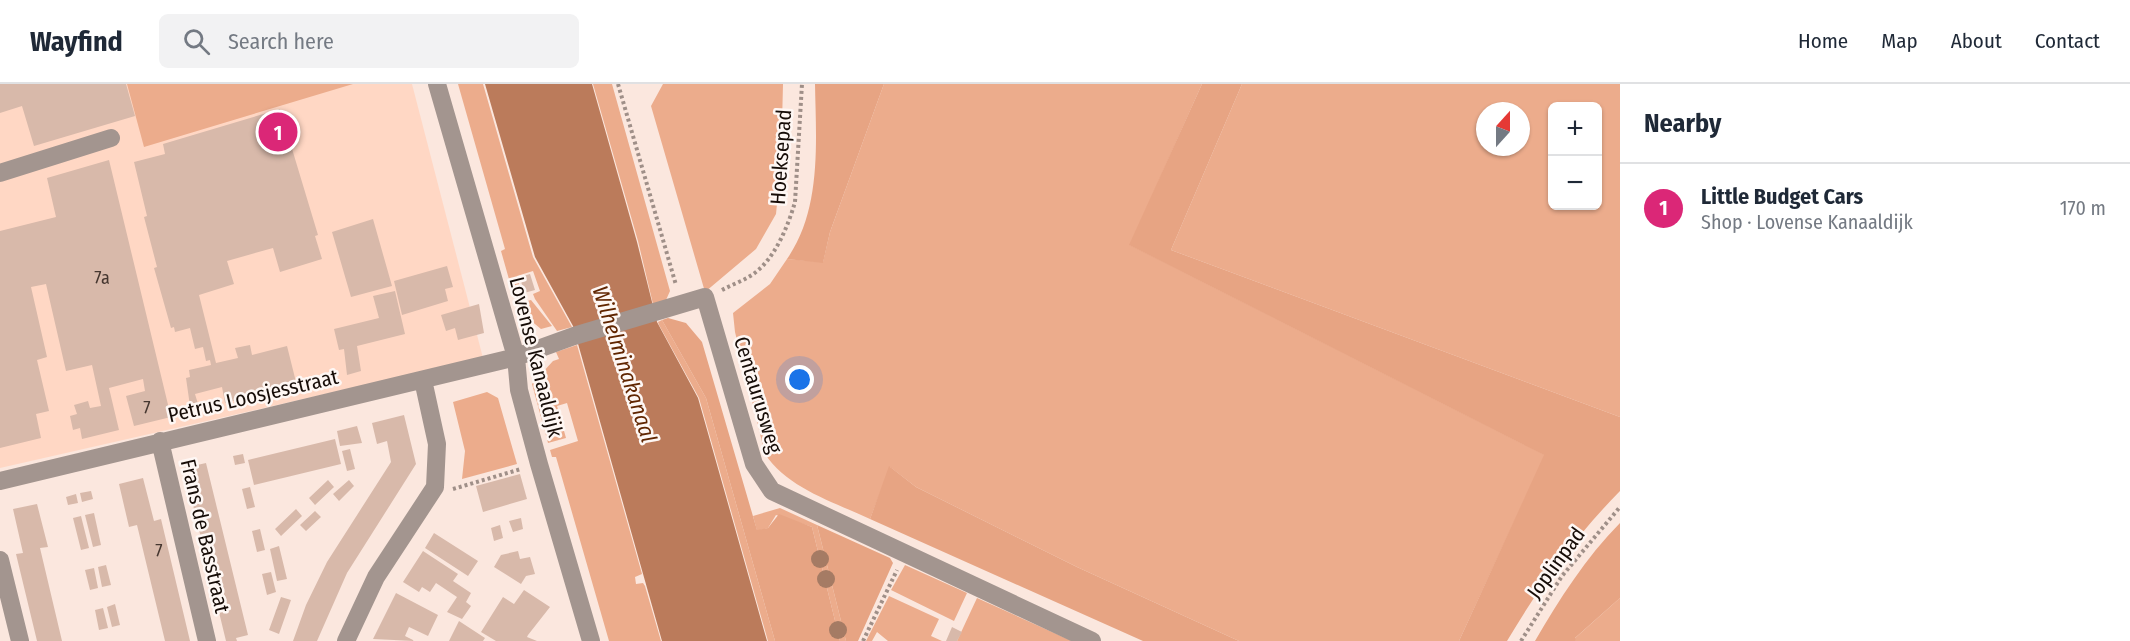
<!DOCTYPE html>
<html lang="en">
<head>
<meta charset="utf-8">
<style>
  body { margin:0; font-family:"Fira Sans Condensed",sans-serif; background:#f2f2f3; color:#1f2937 }
  .controls { position:absolute; right:18px; top:18px; display:grid; overflow:hidden; border-radius:9px; box-shadow:0 2px 4px #0004 }
  .controls button { width:54px; height:54px; display:grid; place-items:center; padding:0; border:0; border-bottom:2px solid #e0e1e3; background:#fff; color:#1f2937; font:30px sans-serif }
  .compass { position:absolute; left:1476px; top:18px; width:54px; height:54px; border-radius:50%; background:#fff; box-shadow:0 2px 4px #0004; rotate:21deg }
  .you { position:absolute; left:800px; top:296px; width:21px; height:21px; margin:-15px; border:4px solid #fff; border-radius:50%; background:#1a73e8; box-shadow:0 0 0 9px #1a73e833 }
  .badge { display:grid; place-items:center; width:39px; height:39px; border-radius:50%; background:#db2777; color:#fff; font-size:20px; font-weight:700 }
  .pin { position:absolute; translate:-50% -50%; border:3px solid #fff; box-shadow:0 2px 6px #0006 }
  .list { margin:0; padding:0; list-style:none }
  h2 { display:flex; justify-content:space-between; align-items:center; height:78px; margin:0; padding:0 24px; font-size:26px }
  h2 small { font-size:20px; font-weight:400; color:#747a83 }
  .list li { display:grid; grid-template-columns:39px 1fr auto; gap:18px; align-items:center; box-sizing:border-box; height:90px; padding:0 24px; border-top:2px solid #e0e1e3 }
  .list b { display:block; font-size:22px; white-space:nowrap }
  .list p { margin:0; font-size:20px; white-space:nowrap; color:#747a83 }
  .list em { font-size:20px; font-style:normal; color:#747a83 }
  .icon { flex:none; width:33px; height:33px; fill:none; stroke:currentColor; stroke-width:2; stroke-linecap:round; stroke-linejoin:round }
  .map { position:relative; flex:none; width:1620px; height:557px; overflow:hidden }
  header { display:flex; align-items:center; gap:36px; box-sizing:border-box; height:84px; padding:0 30px; background:#fff; border-bottom:2px solid #e0e1e3 }
  header strong { font-size:28px }
  nav { display:flex; gap:33px; margin-inline-start:auto; font-size:21px }
  .search { width:420px; height:54px; background:#f2f2f3; display:flex; align-items:center; gap:15px; box-sizing:border-box; padding:0 21px; border-radius:9px; color:#747a83; font-size:22px }
  main { display:flex }
  aside { flex:1; background:#fff }
  .map>svg:first-child { display:block }
</style>
</head>
<body>
<header>
<strong>Wayfind</strong>
<div class="search"><svg class="icon" aria-label="search" viewBox="0 0 24 24"><circle cx="10" cy="10" r="6"/><path d="M15 15l6 6"/></svg>Search here</div>
<nav><a>Home</a><a>Map</a><a>About</a><a>Contact</a></nav>
</header>
<main>
<div class="map">
<svg width="1620" height="557" viewBox="0 0 1620 557">
  <rect width="100%" height="100%" fill="#fbe7de"/>
  <!-- built -->
  <path fill="#ffd7c4" d="M 0,0 L 412,0 L 483,274 L 0,384 Z"/>
  <!-- green -->
  <path fill="#ecac8c" fill-rule="evenodd" d="M 127,0 L 353,0 L 144,63 Z
    M 458,0 L 483,0 L 533,173 L 572,243 L 557,247 L 535,215 L 533,210 L 540,207 L 533,187 L 517,192 L 522,211 L 514,213 L 501,167 L 505,165 Z
    M 593,0 L 612,0 L 670,207 L 666,216 L 653,220 L 638,157 Z
    M 663,0 L 783,0 L 781,80 L 776,130 L 756,165 L 705,208 L 651,22 Z
    M 884,0 L 1202,0 L 1130,161 L 1545,371 L 1459,557 L 1239,557 L 1077,483 L 916,403 L 890,383 L 870,435 C 834,418 787,404 765,370 L 735,248 L 733,229 L 770,200 L 787,175 L 823,178 L 830,148 Z
    M 1242,0 L 1620,0 L 1620,333 L 1171,166 ZM 1552,22 L 1598,22 L 1598,122 L 1552,122 ZM 1485,27 L 1521,27 L 1521,63 L 1485,63 Z
    M 531,216 L 552,242 L 541,245 L 518,226 L 516,220 Z
    M 662,236 L 706,314 L 775,557 L 768,557 L 699,314 L 659,241 L 658,238 Z
    M 577,261 L 642,490 L 635,493 L 636,500 L 643,499 L 645,502 L 661,557 L 609,557 L 556,373 L 552,373 L 550,366 L 578,357 L 567,319 L 557,322 L 566,354 L 548,359 L 532,300 L 553,277 L 559,275 L 556,268 Z
    M 487,308 L 498,314 L 517,380 L 462,395 L 465,367 L 453,318 Z
    M 780,424 L 817,441 L 846,557 L 840,557 L 812,443 L 776,431 L 768,444 L 757,447 L 753,432 Z
    M 905,481 L 967,509 L 954,537 L 891,506 Z
    M 889,512 L 939,535 L 931,552 L 942,557 L 888,557 L 877,548 L 872,557 L 866,557 Z
    M 977,514 L 1072,557 L 957,557 Z
    M 1620,514 L 1620,557 L 1576,557 L 1574,555 Z"/>
  <!-- forest -->
  <path fill="#e7a483" d="M 815,0 L 884,0 L 830,148 L 823,179 L 787,175 C 822,125 816,57 815,0 Z
    M 1202,0 L 1242,0 L 1171,166 L 1620,333 L 1620,407 C 1574,454 1541,500 1507,557 L 1459,557 L 1544,371 L 1129,161 Z
    M 668,234 L 686,239 L 702,258 L 757,446 L 768,444 L 779,430 L 812,443 L 840,557 L 775,557 L 706,314 L 662,236 Z
    M 889,382 L 916,403 L 1077,483 L 1239,557 L 1143,557 L 870,435 Z
    M 1620,439 L 1620,514 L 1575,554 L 1576,557 L 1535,557 C 1559,516 1586,473 1620,439 Z
    M 817,441 L 890,474 L 893,479 L 858,557 L 846,557 Z"/>
  <!-- water -->
  <path fill="#bb7b5b" d="M 485,0 L 592,0 L 637,158 L 657,238 L 698,314 L 767,557 L 662,557 L 573,242 L 535,173 Z"/>
  <!-- building -->
  <path fill="#d8b9aa" d="M 0,0 L 126,0 L 135,32 L 34,62 L 22,22 L 0,29 Z
    M 280,25 L 318,151 L 315,152 L 322,175 L 280,188 L 273,164 L 227,177 L 234,200 L 199,211 L 216,279 L 238,274 L 235,264 L 250,261 L 252,271 L 287,262 L 297,302 L 225,319 L 222,303 L 195,310 L 198,320 L 190,322 L 186,294 L 190,293 L 189,286 L 211,281 L 210,276 L 206,277 L 203,263 L 195,265 L 190,244 L 175,248 L 174,243 L 171,244 L 154,184 L 157,183 L 144,133 L 147,132 L 134,78 L 165,70 L 163,60 Z
    M 109,76 L 171,333 L 134,342 L 126,312 L 145,307 L 143,295 L 109,304 L 119,346 L 82,355 L 80,344 L 73,346 L 70,332 L 77,330 L 74,321 L 88,317 L 90,324 L 101,322 L 92,281 L 66,287 L 46,200 L 31,203 L 47,273 L 37,276 L 49,327 L 36,330 L 41,354 L 0,364 L 0,147 L 56,133 L 47,94 Z
    M 373,135 L 392,202 L 351,213 L 332,148 Z
    M 447,182 L 453,203 L 445,205 L 448,217 L 402,231 L 394,197 Z
    M 530,190 L 535,206 L 524,209 L 520,193 Z
    M 395,207 L 405,250 L 357,262 L 361,287 L 347,291 L 344,265 L 339,266 L 334,245 L 379,234 L 373,212 Z
    M 479,220 L 484,249 L 458,256 L 455,244 L 446,247 L 441,231 Z
    M 404,331 L 416,380 L 347,489 L 317,557 L 293,557 L 306,521 L 327,478 L 391,378 L 387,357 L 377,360 L 372,339 Z
    M 357,342 L 362,359 L 340,362 L 337,347 Z
    M 335,355 L 341,380 L 254,401 L 248,376 Z
    M 350,365 L 355,385 L 347,387 L 342,367 Z
    M 243,370 L 245,379 L 235,381 L 233,372 Z
    M 206,379 L 248,551 L 236,554 L 237,557 L 226,557 L 184,384 Z
    M 520,390 L 527,415 L 483,428 L 476,402 Z
    M 143,394 L 154,437 L 161,435 L 190,557 L 165,557 L 137,441 L 129,443 L 119,400 Z
    M 328,396 L 334,403 L 315,421 L 309,414 Z
    M 349,396 L 354,402 L 339,417 L 333,410 Z
    M 250,403 L 255,423 L 247,425 L 242,405 Z
    M 91,407 L 93,415 L 82,418 L 80,409 Z
    M 76,410 L 78,419 L 68,421 L 66,413 Z
    M 37,420 L 48,463 L 40,464 L 62,557 L 37,557 L 16,470 L 23,469 L 13,425 Z
    M 296,425 L 302,432 L 281,452 L 275,445 Z
    M 315,427 L 321,433 L 306,447 L 300,441 Z
    M 94,429 L 101,461 L 93,463 L 85,431 Z
    M 81,432 L 89,464 L 81,466 L 73,434 Z
    M 521,434 L 523,445 L 513,448 L 509,437 Z
    M 500,441 L 503,454 L 494,457 L 491,444 Z
    M 260,445 L 265,466 L 257,468 L 252,447 Z
    M 434,449 L 478,477 L 468,492 L 425,464 Z
    M 279,462 L 287,495 L 277,497 L 270,465 Z
    M 423,467 L 458,490 L 453,497 L 471,509 L 466,518 L 471,522 L 462,535 L 447,528 L 457,513 L 436,499 L 430,508 L 422,503 L 419,508 L 403,498 Z
    M 518,467 L 520,475 L 530,473 L 535,490 L 526,492 L 521,500 L 494,483 L 501,471 Z
    M 106,481 L 111,501 L 102,503 L 98,483 Z
    M 94,484 L 98,504 L 90,506 L 85,486 Z
    M 271,488 L 276,508 L 267,511 L 262,490 Z
    M 524,506 L 550,523 L 528,551 L 527,553 L 537,557 L 496,557 L 481,548 L 503,513 L 514,520 Z
    M 396,509 L 438,531 L 428,552 L 409,543 L 405,552 L 415,557 L 373,555 Z
    M 281,513 L 291,516 L 279,550 L 269,546 Z
    M 115,520 L 120,541 L 112,543 L 107,523 Z
    M 103,524 L 108,544 L 99,546 L 95,526 Z
    M 459,537 L 485,554 L 483,557 L 449,557 Z
    M 952,543 L 962,548 L 957,557 L 946,557 Z"/>
  <g fill="none" stroke-linecap="round" stroke-linejoin="round">
    <!-- path -->
    <path stroke="#9f8f88" stroke-width="4" stroke-dasharray="3 3" stroke-linecap="butt" d="M 618,0 L 676,201
      M 722,206 C 733,200 746,196 756,188 C 776,172 788,142 795,118 L 802,0
      M 453,405 L 521,385
      M 863,557 L 897,486
      M 1521,557 L 1562,492 L 1620,423"/>
    <!-- minor -->
    <path stroke="#a3958f" stroke-width="18" d="M 437,0 L 516,273 L 519,306 L 539,380 L 591,557
      M 0,89 L 111,54
      M 160,357 L 207,557
      M 0,397 L 516,273 L 574,252 L 705,213 L 754,380 L 772,407 L 1092,557
      M 0,476 L 20,557
      M 346,557 L 376,493 L 435,403 L 437,360 L 423,296"/>
  </g>
  <!-- trees -->
  <g fill="#a57b64">
    <circle cx="820" cy="475" r="9"/>
    <circle cx="826" cy="495" r="9"/>
    <circle cx="838" cy="546" r="9"/>
  </g>
  <g text-anchor="middle" stroke-width="5" stroke-linejoin="round" paint-order="stroke">
    <!-- number labels -->
    <g font-size="18" fill="#463730">
      <text x="102" y="200">7a</text>
      <text x="147" y="330">7</text>
      <text x="159" y="473">7</text>
    </g>
    <!-- street labels -->
    <g font-size="21" fill="#160c07" stroke="#fef7f4">
      <text transform="translate(781 73) rotate(-86)" y="7">Hoeksepad</text>
      <text transform="translate(536 273) rotate(76)" y="7">Lovense Kanaaldijk</text>
      <text transform="translate(758 311) rotate(73)" y="7">Centaurusweg</text>
      <text transform="translate(253 312) rotate(-13)" y="7">Petrus Loosjesstraat</text>
      <text transform="translate(205 452) rotate(77)" y="7">Frans de Basstraat</text>
      <text transform="translate(1556 479) rotate(-54)" y="7">Joplinpad</text>
    </g>
    <!-- water labels -->
    <g font-size="22" font-style="italic" fill="#602500" stroke="#fef7f4">
      <text transform="translate(625 280) rotate(72)" y="8">Wilhelminakanaal</text>
    </g>
  </g>
</svg>
<div class="controls">
<button>+</button>
<button>−</button>
</div>
<svg class="compass" viewBox="-18 -18 36 36"><path d="M0-13l5 13h-10z" fill="#e53935"/><path d="M0 13l5-13h-10z" fill="#747a83"/></svg>
<div class="you"></div>
<div class="pin badge" style="left:278px;top:48px">1</div>
</div>
<aside>
<h2>Nearby<small></small></h2>
<ul class="list">
<li><span class="badge">1</span><div><b>Little Budget Cars</b><p>Shop · Lovense Kanaaldijk</p></div><em>170 m</em></li>
</ul>
</aside>
</main>
</body>
</html>
